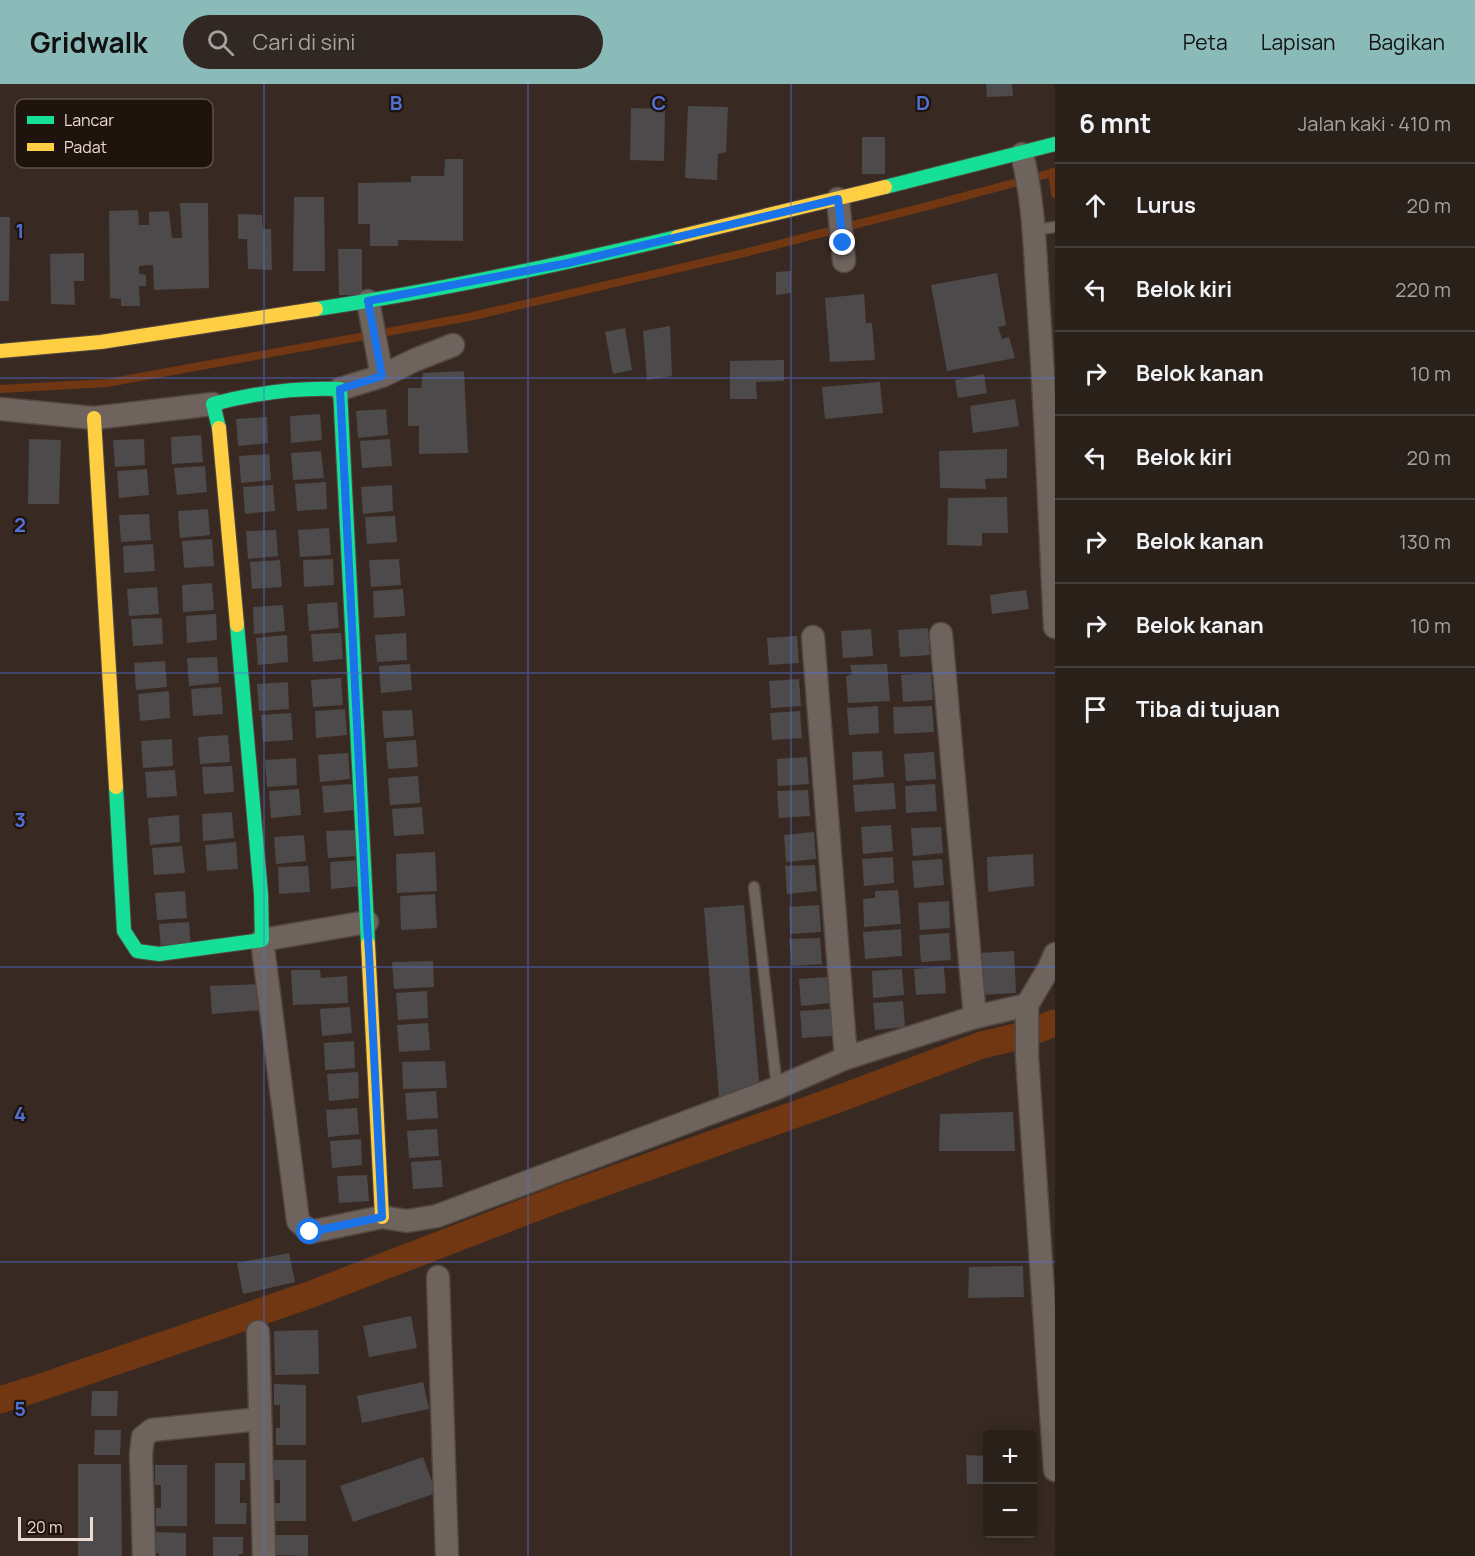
<!DOCTYPE html>
<html lang="id">
<head>
<meta charset="utf-8">
<style>
  body { margin:0; font-family:Manrope,sans-serif; background:#322823; color:#f1f3f6 }
  .controls { position:absolute; right:18px; bottom:18px; display:grid; overflow:hidden; border-radius:6px; box-shadow:0 3px 15px #0003 }
  .controls button { width:54px; height:54px; display:grid; place-items:center; padding:0; border:0; border-bottom:2px solid #463e39; background:#2a201a; color:#f1f3f6; font:30px sans-serif }
  .scale { position:absolute; left:18px; bottom:15px; width:75px; box-sizing:border-box; padding-left:6px; border:3px solid #eddbd2; border-top:0; font-size:16px; line-height:21px; white-space:nowrap; color:#eddbd2; -webkit-text-stroke:4px #1f130d; paint-order:stroke }
  .stop { position:absolute; width:18px; height:18px; margin:-14px; border:4px solid #1a73e8; border-radius:50%; background:#fff }
  .stop.end { background:#1a73e8; border-color:#fff; box-shadow:0 2px 6px #0008 }
  .list { margin:0; padding:0; list-style:none }
  h2 { display:flex; justify-content:space-between; align-items:center; height:78px; margin:0; padding:0 24px; font-size:26px }
  h2 small { font-size:20px; font-weight:400; color:#a5a3a2 }
  .list li { display:grid; grid-template-columns:39px 1fr auto; gap:18px; align-items:center; box-sizing:border-box; height:84px; padding:0 24px; border-top:2px solid #463e39 }
  .list b { display:block; font-size:22px; white-space:nowrap }
  .list em { font-size:20px; font-style:normal; color:#a5a3a2 }
  .icon { flex:none; width:33px; height:33px; fill:none; stroke:currentColor; stroke-width:2; stroke-linecap:round; stroke-linejoin:round }
  .map { position:relative; flex:none; width:1055px; height:1472px; overflow:hidden }
  header { display:flex; align-items:center; gap:36px; box-sizing:border-box; height:84px; padding:0 30px; background:#8bbbb9; color:#111 }
  header strong { font-size:28px }
  nav { display:flex; gap:33px; margin-inline-start:auto; font-size:21px }
  .search { width:420px; height:54px; background:#322823; display:flex; align-items:center; gap:15px; box-sizing:border-box; padding:0 21px; border-radius:33px; color:#a5a3a2; font-size:22px }
  main { display:flex }
  aside { flex:1; background:#2a201a }
  .map>svg:first-child { display:block }
</style>
</head>
<body>
<header>
<strong>Gridwalk</strong>
<div class="search"><svg class="icon" aria-label="search" viewBox="0 0 24 24"><circle cx="10" cy="10" r="6"/><path d="M15 15l6 6"/></svg>Cari di sini</div>
<nav><a>Peta</a><a>Lapisan</a><a>Bagikan</a></nav>
</header>
<main>
<div class="map">
<svg width="1055" height="1472" viewBox="0 0 1055 1472">
  <rect width="100%" height="100%" fill="#382a22"/>
  <g fill="none" stroke-linecap="round" stroke-linejoin="round">
    <!-- stream -->
    <path stroke="#713712" stroke-width="8" d="M 1052,88 L 1055,110
      M 0,305 L 107,299 L 469,233 L 744,169 L 928,122 L 1055,88"/>
    <!-- canal -->
    <path stroke="#713712" stroke-width="27" d="M 0,1316 L 41,1303 L 309,1211 L 561,1114 L 841,1014 L 982,961 L 1020,952 L 1055,939"/>
  </g>
  <!-- building -->
  <path fill="#4d4a4b" d="M 986,0 L 1012,0 L 1013,12 L 987,13 Z
    M 688,22 L 728,23 L 726,68 L 718,70 L 717,96 L 685,94 Z
    M 631,24 L 665,25 L 664,77 L 630,76 Z
    M 862,53 L 885,53 L 885,90 L 862,90 Z
    M 445,75 L 463,75 L 463,157 L 398,156 L 398,162 L 370,162 L 370,140 L 358,140 L 358,99 L 411,98 L 411,92 L 444,92 Z
    M 294,113 L 324,113 L 325,187 L 293,187 Z
    M 180,119 L 208,119 L 209,204 L 154,206 L 153,181 L 139,182 L 139,190 L 146,191 L 146,202 L 139,202 L 140,222 L 121,222 L 121,215 L 110,214 L 109,127 L 138,126 L 139,141 L 149,141 L 149,128 L 169,127 L 172,154 L 182,154 Z
    M 238,130 L 262,131 L 263,145 L 271,145 L 272,186 L 248,185 L 247,155 L 238,155 Z
    M 0,133 L 10,133 L 9,217 L 0,217 Z
    M 338,165 L 362,165 L 362,211 L 339,211 Z
    M 84,169 L 84,197 L 74,197 L 75,221 L 51,220 L 50,170 Z
    M 791,187 L 791,209 L 776,211 L 776,188 Z
    M 997,189 L 1006,241 L 998,243 L 1002,255 L 1009,253 L 1015,274 L 947,287 L 931,201 Z
    M 864,210 L 866,239 L 872,239 L 875,276 L 830,278 L 825,214 Z
    M 670,242 L 672,292 L 647,296 L 643,247 Z
    M 625,244 L 632,286 L 613,290 L 605,248 Z
    M 784,276 L 784,297 L 756,298 L 757,315 L 730,315 L 730,277 Z
    M 464,287 L 468,369 L 419,370 L 419,342 L 408,342 L 408,304 L 421,304 L 423,289 Z
    M 984,290 L 987,309 L 958,314 L 955,296 Z
    M 880,298 L 883,329 L 825,335 L 822,303 Z
    M 1015,315 L 1019,342 L 973,349 L 970,322 Z
    M 386,325 L 388,351 L 358,354 L 356,327 Z
    M 320,330 L 322,356 L 291,359 L 290,332 Z
    M 267,333 L 268,359 L 238,362 L 236,335 Z
    M 201,351 L 203,378 L 172,380 L 171,353 Z
    M 29,355 L 61,356 L 59,420 L 28,420 Z
    M 144,355 L 145,381 L 115,383 L 113,356 Z
    M 390,355 L 392,382 L 362,384 L 360,357 Z
    M 1007,365 L 1007,394 L 985,395 L 986,405 L 940,404 L 939,367 Z
    M 321,367 L 324,394 L 293,396 L 291,369 Z
    M 269,370 L 271,396 L 241,399 L 239,372 Z
    M 205,382 L 207,408 L 177,411 L 174,384 Z
    M 147,385 L 149,411 L 119,414 L 117,387 Z
    M 326,398 L 327,425 L 297,427 L 295,400 Z
    M 273,401 L 275,427 L 245,430 L 243,403 Z
    M 392,401 L 393,427 L 363,430 L 361,403 Z
    M 1007,413 L 1008,449 L 982,449 L 982,462 L 947,461 L 948,414 Z
    M 208,425 L 210,451 L 180,454 L 178,427 Z
    M 149,430 L 151,456 L 121,458 L 119,431 Z
    M 395,432 L 397,458 L 367,460 L 365,433 Z
    M 329,444 L 331,471 L 300,473 L 298,446 Z
    M 276,446 L 278,472 L 248,475 L 246,447 Z
    M 212,455 L 214,482 L 184,484 L 182,457 Z
    M 153,460 L 155,487 L 124,489 L 123,462 Z
    M 333,475 L 334,501 L 304,503 L 303,476 Z
    M 399,475 L 401,501 L 371,503 L 369,476 Z
    M 280,476 L 282,503 L 252,505 L 250,478 Z
    M 212,499 L 214,526 L 183,528 L 182,501 Z
    M 157,503 L 159,530 L 129,532 L 127,505 Z
    M 403,505 L 405,532 L 374,534 L 373,507 Z
    M 1026,506 L 1029,525 L 992,530 L 990,511 Z
    M 337,518 L 339,544 L 309,547 L 307,520 Z
    M 283,521 L 285,547 L 254,550 L 253,523 Z
    M 216,530 L 217,556 L 187,559 L 186,532 Z
    M 162,534 L 163,560 L 133,562 L 131,535 Z
    M 928,544 L 930,571 L 900,573 L 898,546 Z
    M 871,545 L 873,572 L 843,574 L 841,547 Z
    M 341,549 L 343,575 L 313,578 L 311,550 Z
    M 406,549 L 407,576 L 377,578 L 375,551 Z
    M 287,551 L 288,578 L 258,581 L 256,554 Z
    M 797,552 L 799,579 L 769,581 L 767,554 Z
    M 217,573 L 219,599 L 189,602 L 187,574 Z
    M 165,577 L 167,603 L 136,606 L 134,579 Z
    M 410,580 L 412,606 L 381,609 L 379,582 Z
    M 887,580 L 890,617 L 848,619 L 846,592 L 852,590 L 850,581 Z
    M 931,589 L 933,616 L 903,618 L 901,591 Z
    M 341,594 L 343,621 L 313,623 L 311,596 Z
    M 799,595 L 801,622 L 771,624 L 769,597 Z
    M 288,598 L 289,625 L 259,627 L 257,600 Z
    M 221,603 L 223,630 L 193,632 L 191,605 Z
    M 169,607 L 170,634 L 140,637 L 138,610 Z
    M 878,622 L 879,649 L 849,651 L 847,624 Z
    M 932,622 L 934,648 L 894,650 L 893,623 Z
    M 345,625 L 347,651 L 316,654 L 315,627 Z
    M 412,626 L 414,652 L 384,654 L 382,627 Z
    M 800,627 L 802,654 L 772,656 L 770,629 Z
    M 291,629 L 293,656 L 263,658 L 261,631 Z
    M 228,651 L 230,678 L 200,680 L 198,653 Z
    M 172,655 L 173,682 L 143,684 L 141,657 Z
    M 416,656 L 418,683 L 388,685 L 386,658 Z
    M 882,667 L 884,693 L 853,696 L 852,668 Z
    M 934,668 L 936,695 L 906,697 L 904,670 Z
    M 348,669 L 350,695 L 320,698 L 318,671 Z
    M 807,673 L 809,700 L 778,702 L 777,675 Z
    M 296,674 L 297,701 L 267,703 L 265,676 Z
    M 232,682 L 234,708 L 204,710 L 202,683 Z
    M 175,686 L 177,712 L 147,714 L 145,688 Z
    M 418,692 L 420,719 L 390,721 L 388,694 Z
    M 894,699 L 896,725 L 855,728 L 853,701 Z
    M 352,700 L 354,726 L 324,729 L 322,702 Z
    M 935,700 L 937,727 L 906,729 L 905,702 Z
    M 299,705 L 301,731 L 271,734 L 269,707 Z
    M 808,706 L 810,732 L 779,734 L 777,707 Z
    M 422,723 L 424,750 L 394,752 L 392,725 Z
    M 232,728 L 234,754 L 203,757 L 202,730 Z
    M 179,731 L 180,758 L 150,761 L 148,734 Z
    M 891,741 L 893,767 L 863,770 L 861,743 Z
    M 941,743 L 943,769 L 913,772 L 911,744 Z
    M 356,746 L 358,772 L 328,774 L 326,747 Z
    M 814,748 L 816,775 L 786,778 L 784,751 Z
    M 304,751 L 306,777 L 276,780 L 274,753 Z
    M 236,758 L 238,785 L 207,787 L 205,761 Z
    M 182,762 L 185,789 L 154,791 L 152,764 Z
    M 435,768 L 437,807 L 397,809 L 396,770 Z
    M 1033,770 L 1034,802 L 988,808 L 987,773 Z
    M 893,773 L 894,799 L 864,802 L 862,775 Z
    M 942,775 L 944,801 L 914,804 L 912,777 Z
    M 360,776 L 362,802 L 331,805 L 330,778 Z
    M 815,781 L 817,807 L 787,810 L 785,782 Z
    M 308,782 L 310,808 L 279,810 L 278,783 Z
    M 898,806 L 901,840 L 864,843 L 863,815 L 875,814 L 875,807 Z
    M 185,807 L 187,834 L 157,836 L 155,809 Z
    M 435,810 L 437,844 L 401,846 L 400,812 Z
    M 949,817 L 950,844 L 920,846 L 918,819 Z
    M 744,821 L 760,1009 L 719,1013 L 704,824 Z
    M 819,821 L 821,848 L 790,850 L 789,823 Z
    M 189,838 L 191,865 L 161,867 L 159,840 Z
    M 901,845 L 902,872 L 865,875 L 863,848 Z
    M 949,849 L 951,876 L 921,878 L 919,851 Z
    M 820,854 L 822,880 L 792,882 L 789,855 Z
    M 1014,867 L 1016,909 L 981,911 L 979,869 Z
    M 433,877 L 434,903 L 394,905 L 392,878 Z
    M 944,883 L 946,909 L 916,911 L 914,885 Z
    M 902,885 L 904,911 L 873,914 L 872,887 Z
    M 291,886 L 320,886 L 321,894 L 347,892 L 348,919 L 293,921 Z
    M 829,893 L 831,919 L 801,922 L 799,895 Z
    M 262,900 L 263,926 L 212,930 L 210,902 Z
    M 427,907 L 428,934 L 398,936 L 396,909 Z
    M 903,917 L 905,943 L 875,946 L 873,919 Z
    M 350,923 L 352,949 L 322,952 L 320,925 Z
    M 830,925 L 832,952 L 802,954 L 800,927 Z
    M 428,939 L 430,966 L 399,968 L 397,941 Z
    M 354,957 L 355,984 L 325,986 L 324,959 Z
    M 445,977 L 447,1004 L 403,1005 L 402,978 Z
    M 358,988 L 359,1014 L 329,1017 L 327,990 Z
    M 436,1007 L 438,1034 L 407,1036 L 405,1009 Z
    M 357,1024 L 359,1050 L 328,1053 L 326,1026 Z
    M 1013,1028 L 1015,1067 L 939,1067 L 940,1030 Z
    M 437,1045 L 439,1072 L 409,1074 L 407,1047 Z
    M 361,1055 L 362,1081 L 332,1084 L 330,1057 Z
    M 441,1076 L 443,1103 L 413,1105 L 411,1078 Z
    M 367,1091 L 369,1117 L 339,1119 L 337,1092 Z
    M 289,1169 L 295,1198 L 243,1210 L 237,1179 Z
    M 1023,1182 L 1024,1213 L 968,1214 L 969,1183 Z
    M 411,1232 L 417,1264 L 369,1273 L 363,1242 Z
    M 318,1246 L 319,1290 L 275,1291 L 274,1247 Z
    M 423,1298 L 429,1325 L 362,1339 L 357,1312 Z
    M 274,1300 L 306,1301 L 306,1361 L 276,1361 L 276,1344 L 280,1344 L 280,1321 L 274,1321 Z
    M 92,1307 L 118,1307 L 117,1332 L 91,1332 Z
    M 95,1346 L 121,1346 L 120,1371 L 94,1371 Z
    M 966,1371 L 988,1372 L 988,1400 L 967,1400 Z
    M 423,1373 L 436,1409 L 353,1438 L 340,1402 Z
    M 274,1376 L 306,1376 L 306,1437 L 275,1437 L 275,1419 L 280,1419 L 280,1396 L 274,1396 Z
    M 215,1379 L 245,1379 L 245,1396 L 240,1396 L 240,1419 L 247,1419 L 246,1440 L 215,1440 Z
    M 78,1380 L 121,1380 L 122,1472 L 78,1472 Z
    M 155,1381 L 187,1381 L 187,1442 L 156,1442 L 156,1424 L 161,1424 L 161,1401 L 155,1401 Z
    M 154,1448 L 186,1449 L 186,1472 L 159,1472 L 159,1469 L 154,1469 Z
    M 276,1451 L 308,1451 L 308,1472 L 276,1471 Z
    M 213,1453 L 243,1453 L 243,1470 L 239,1470 L 239,1472 L 213,1472 Z"/>
  <g fill="none" stroke-linecap="round" stroke-linejoin="round">
    <!-- lane casing -->
    <g stroke="#534741" stroke-width="13">
      <path id="lane" d="M 1033,146 L 1055,143
        M 754,803 L 777,1004"/>
    </g>
    <!-- street casing -->
    <g stroke="#534741" stroke-width="25">
      <path id="street" d="M 1022,70 C 1035,121 1035,176 1039,228 C 1046,333 1050,438 1055,543
        M 838,115 L 844,177
        M 368,217 L 382,292
        M 340,305 L 382,292 L 415,276 L 453,261
        M 0,325 L 94,334 L 213,320
        M 941,550 L 975,933
        M 813,553 L 846,974
        M 367,838 L 262,856 L 298,1137 L 310,1148 L 382,1133 L 407,1137 L 437,1132 L 777,1004 L 846,974 L 975,933 L 1027,921
        M 1055,870 L 1049,884 L 1027,921 L 1027,972 L 1055,1386
        M 438,1193 L 447,1472
        M 258,1248 L 264,1472
        M 144,1472 L 141,1370 L 143,1353 L 152,1346 L 260,1335"/>
    </g>
    <!-- fast casing -->
    <g stroke="#534741" stroke-width="16">
      <path id="fast" d="M 885,103 L 1055,60
        M 316,225 C 437,207 558,181 677,153
        M 219,344 L 213,320 C 255,309 296,303 340,305 L 368,860
        M 116,703 L 124,847 L 137,867 L 159,870 L 262,856 L 261,810 L 237,541"/>
    </g>
    <!-- slow casing -->
    <g stroke="#534741" stroke-width="16">
      <path id="slow" d="M 677,153 L 885,103
        M 0,267 L 101,258 L 316,225
        M 94,334 L 116,703
        M 219,344 L 237,541
        M 368,860 L 382,1133"/>
    </g>
    <!-- lane -->
    <use href="#lane" stroke="#6e635d" stroke-width="10"/>
    <!-- street -->
    <use href="#street" stroke="#6e635d" stroke-width="22"/>
    <!-- fast -->
    <use href="#fast" stroke="#16e098" stroke-width="14"/>
    <!-- slow -->
    <use href="#slow" stroke="#ffcf43" stroke-width="14"/>
  </g>
  <g fill="none" stroke-linecap="round" stroke-linejoin="round">
    <!-- route -->
    <path stroke="#1a73e8" stroke-width="8" d="M 310,1148 L 382,1133 L 369,870 L 367,838 L 340,305 L 382,292 L 368,217 L 568,179 L 838,115 L 843,159"/>
  </g>
  <!-- grid -->
  <path fill="none" stroke="#5171d6" stroke-width="1.5" stroke-opacity="0.55" d="M 264,0 L 264,1472M 528,0 L 528,1472M 791,0 L 791,1472M 0,294 L 1055,294M 0,589 L 1055,589M 0,883 L 1055,883M 0,1178 L 1055,1178"/>
  <!-- legend -->
  <rect x="15" y="15" width="198" height="69" rx="9" fill="#1f130d" stroke="#5d4f48" stroke-width="1.5"/>
  <rect x="27" y="32" width="27" height="8" fill="#16e098"/>
  <rect x="27" y="59" width="27" height="8" fill="#ffcf43"/>
  <g font-size="16" fill="#eddbd2">
    <text x="64" y="42">Lancar</text>
    <text x="64" y="69">Padat</text>
  </g>
  <g font-size="20" text-anchor="middle" font-weight="bold" fill="#5171d6" stroke="#1f130d" stroke-width="4.5" stroke-linejoin="round" paint-order="stroke">
    <text x="396" y="26">B</text>
    <text x="659" y="26">C</text>
    <text x="923" y="26">D</text>
    <text x="20" y="154">1</text>
    <text x="20" y="448">2</text>
    <text x="20" y="743">3</text>
    <text x="20" y="1037">4</text>
    <text x="20" y="1332">5</text>
  </g>
</svg>
<div class="controls">
<button>+</button>
<button>−</button>
</div>
<div class="scale">20 m</div>
<div class="stop" style="left:310px;top:1148px"></div>
<div class="stop end" style="left:843px;top:159px"></div>
</div>
<aside>
<h2>6 mnt<small>Jalan kaki · 410 m</small></h2>
<ul class="list">
<li><svg class="icon" aria-label="ahead" viewBox="0 0 24 24"><path d="M12 20V5M6 11l6-6 6 6"/></svg><div><b>Lurus</b></div><em>20 m</em></li>
<li><svg class="icon" aria-label="left" viewBox="0 0 24 24"><path d="M17 20v-9H6M10 6l-5 5 5 5"/></svg><div><b>Belok kiri</b></div><em>220 m</em></li>
<li><svg class="icon" aria-label="right" viewBox="0 0 24 24"><path d="M7 20v-9h11M14 6l5 5-5 5"/></svg><div><b>Belok kanan</b></div><em>10 m</em></li>
<li><svg class="icon" aria-label="left" viewBox="0 0 24 24"><path d="M17 20v-9H6M10 6l-5 5 5 5"/></svg><div><b>Belok kiri</b></div><em>20 m</em></li>
<li><svg class="icon" aria-label="right" viewBox="0 0 24 24"><path d="M7 20v-9h11M14 6l5 5-5 5"/></svg><div><b>Belok kanan</b></div><em>130 m</em></li>
<li><svg class="icon" aria-label="right" viewBox="0 0 24 24"><path d="M7 20v-9h11M14 6l5 5-5 5"/></svg><div><b>Belok kanan</b></div><em>10 m</em></li>
<li><svg class="icon" aria-label="arrive" viewBox="0 0 24 24"><path d="M6 21V4h12l-3 4 3 4H6"/></svg><div><b>Tiba di tujuan</b></div></li>
</ul>
</aside>
</main>
</body>
</html>
